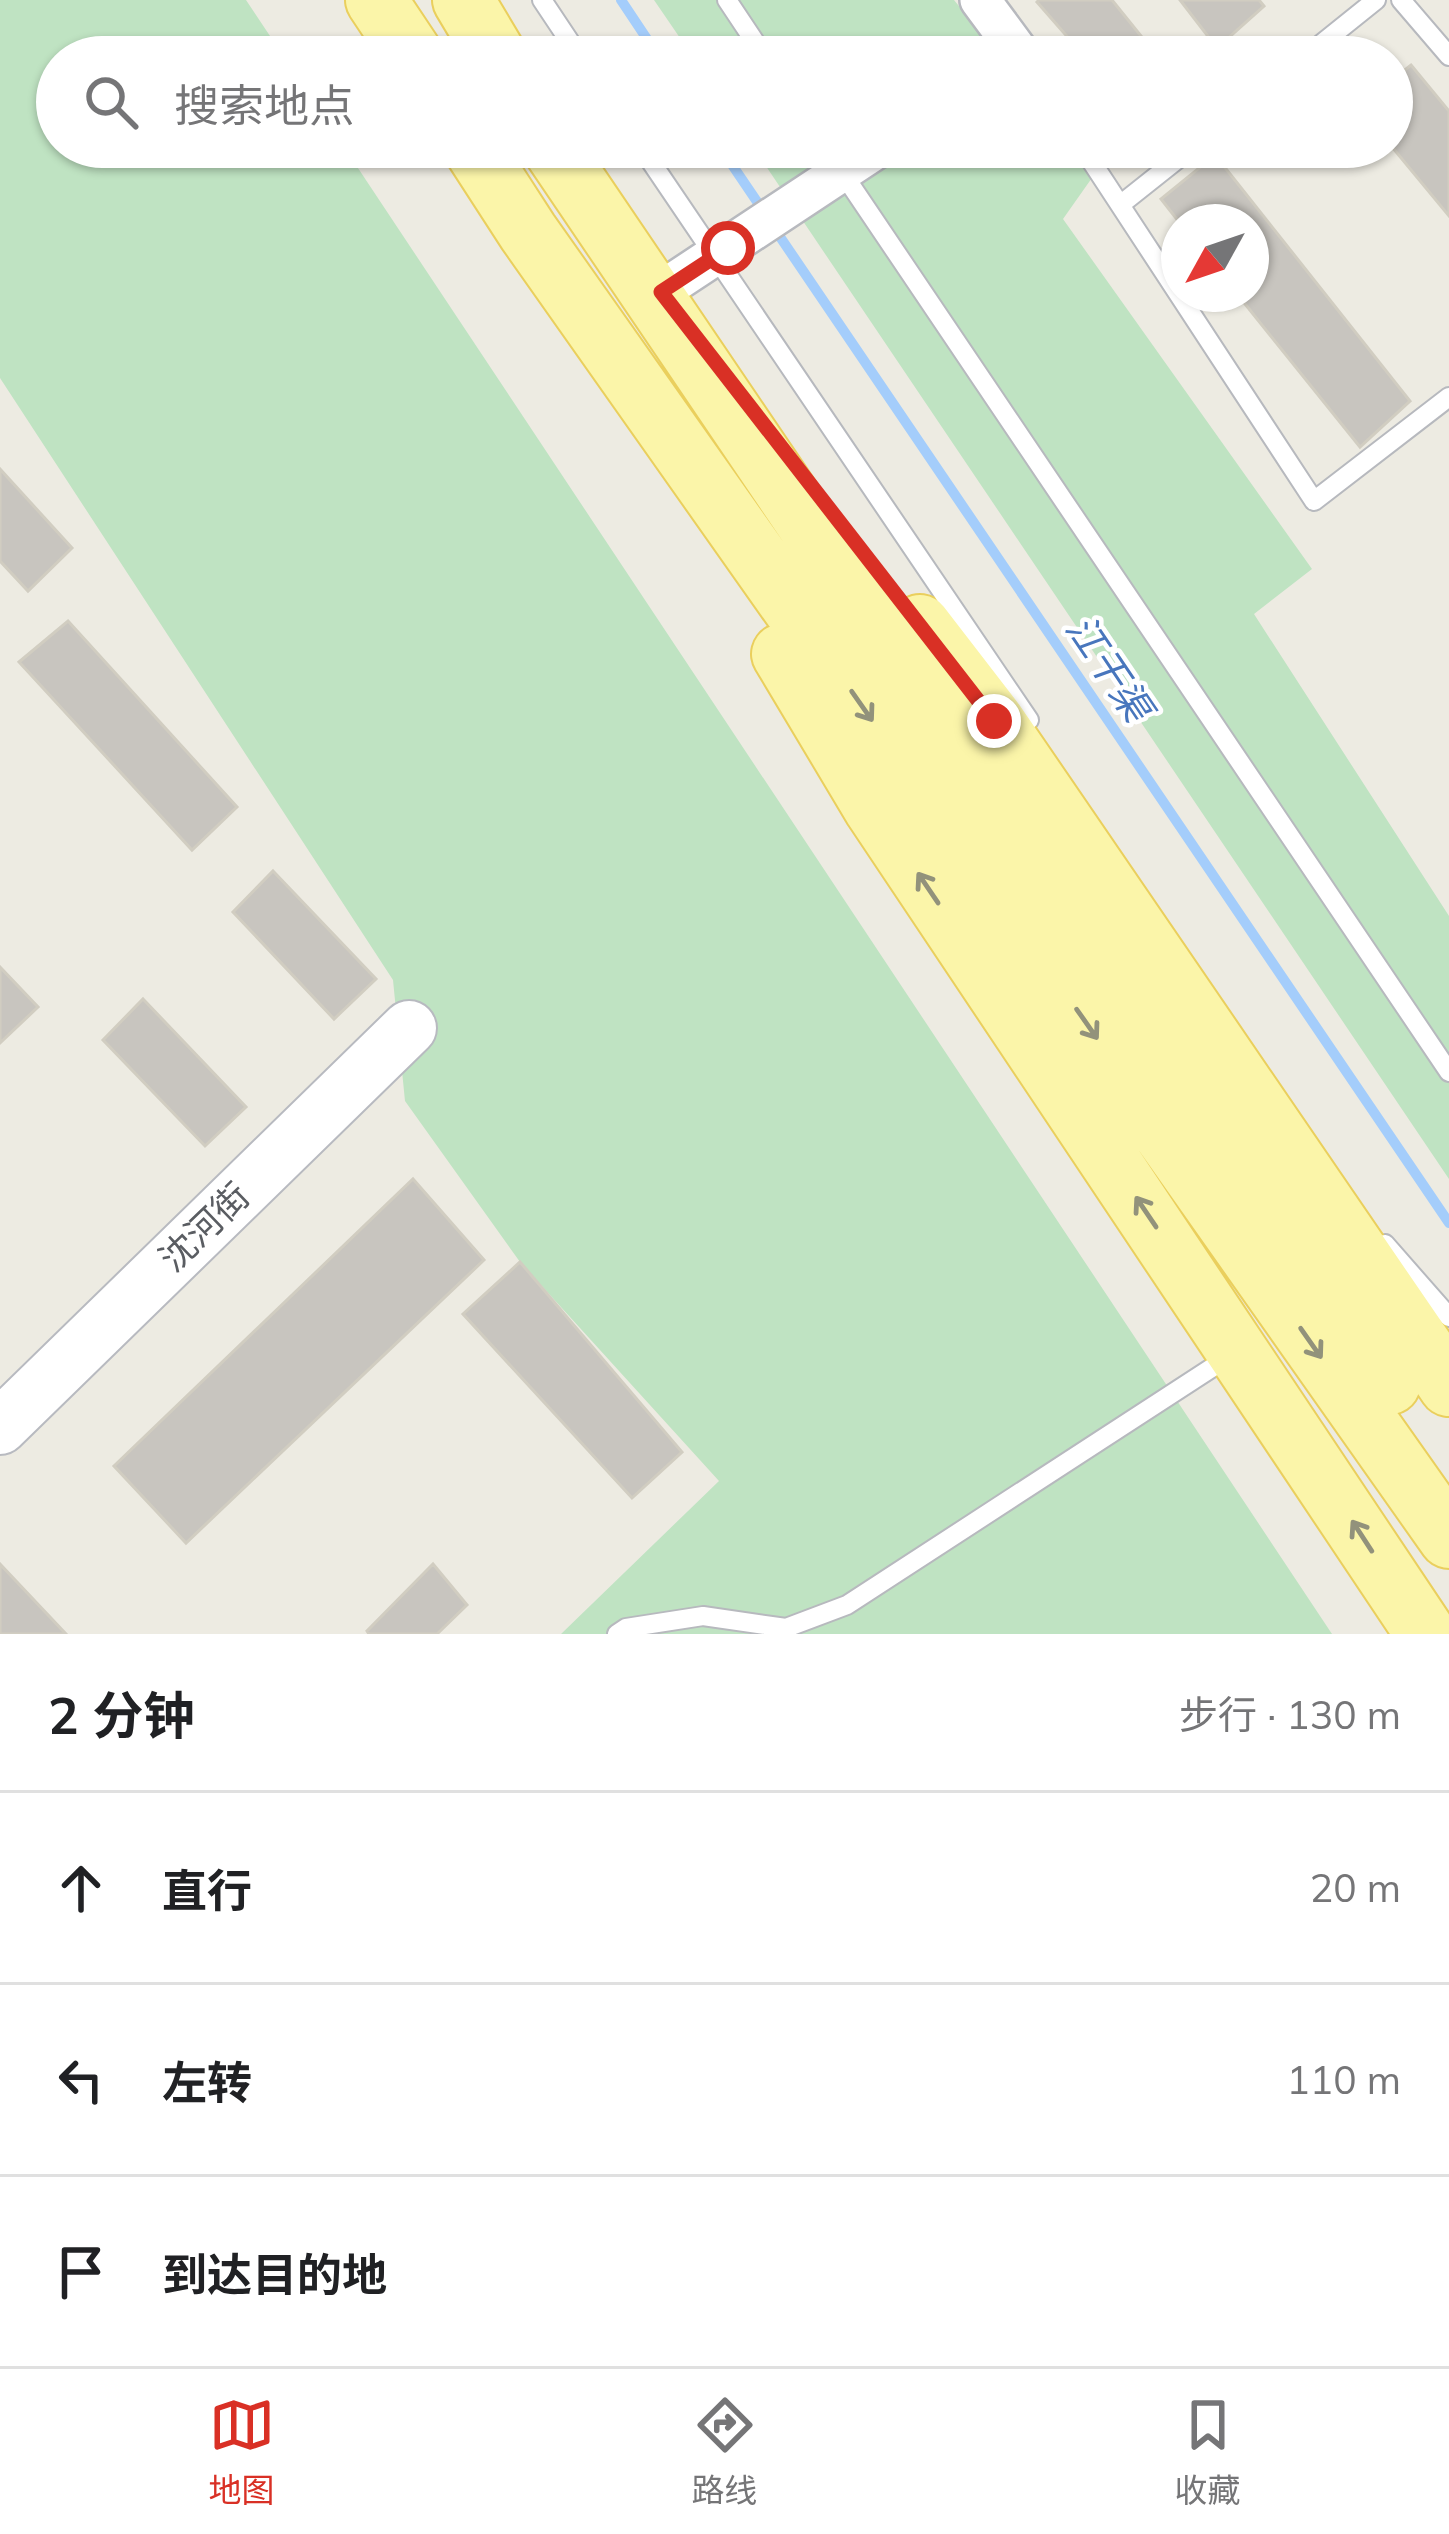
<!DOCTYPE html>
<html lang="zh">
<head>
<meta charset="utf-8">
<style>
  body { margin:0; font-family:Mulish,"Noto Sans SC",sans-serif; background:#f2f2f2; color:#202124 }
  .compass { position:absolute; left:1161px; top:204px; width:108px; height:108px; border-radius:50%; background:#fff; box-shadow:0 3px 9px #0004; rotate:230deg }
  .stop { position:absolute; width:36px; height:36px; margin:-27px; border:9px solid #d93025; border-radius:50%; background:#fff }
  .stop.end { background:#d93025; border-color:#fff; box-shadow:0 3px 12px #0008 }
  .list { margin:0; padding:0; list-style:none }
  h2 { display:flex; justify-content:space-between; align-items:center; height:156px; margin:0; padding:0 48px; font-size:51px }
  h2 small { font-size:39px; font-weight:400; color:#757577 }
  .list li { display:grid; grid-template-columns:78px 1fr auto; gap:36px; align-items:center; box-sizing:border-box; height:192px; padding:0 48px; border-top:3px solid #e0e0e0 }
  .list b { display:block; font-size:45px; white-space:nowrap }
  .list em { font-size:39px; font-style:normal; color:#757577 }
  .icon { flex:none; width:66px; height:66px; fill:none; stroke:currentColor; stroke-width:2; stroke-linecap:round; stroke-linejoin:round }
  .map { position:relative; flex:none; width:1449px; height:1634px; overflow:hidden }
  .search { position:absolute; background:#fff; box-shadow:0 3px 9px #0004; left:36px; right:36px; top:36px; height:132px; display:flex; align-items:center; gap:30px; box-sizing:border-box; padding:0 42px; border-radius:66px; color:#757577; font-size:45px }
  .sheet { height:732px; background:#fff }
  nav { display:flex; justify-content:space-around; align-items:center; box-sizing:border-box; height:168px; border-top:3px solid #e0e0e0; background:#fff; font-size:33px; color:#757577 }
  nav a { display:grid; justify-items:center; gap:6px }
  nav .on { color:#d93025 }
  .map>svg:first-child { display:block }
</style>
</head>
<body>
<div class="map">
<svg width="1449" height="1634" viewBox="0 0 1449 1634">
  <rect width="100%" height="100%" fill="#edebe2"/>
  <!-- green -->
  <path fill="#bfe3c2" d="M 0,0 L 246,0 L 284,57 L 57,57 L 57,147 L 344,147 L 1332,1634 L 561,1634 L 719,1481 L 520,1262 L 405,1101 L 393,980 L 0,378 Z
    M 654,0 L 954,0 L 1000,57 L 693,57 Z
    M 753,147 L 1072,147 L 1094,175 L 1063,219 L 1312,569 L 1254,614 L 1449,916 L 1449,1179 Z"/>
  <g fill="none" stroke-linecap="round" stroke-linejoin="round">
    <!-- stream -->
    <path stroke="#a4cdfb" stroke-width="10" d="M 621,0 L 659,57
      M 720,147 L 764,212
      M 774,228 L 1449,1223"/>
  </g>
  <!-- building -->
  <path fill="#c8c5bf" stroke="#d1cdc1" stroke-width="3" d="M 1039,0 L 1112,0 L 1158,57 L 1085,57 L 1037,2 Z
    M 1180,0 L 1259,0 L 1264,6 L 1217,48 Z
    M 1411,65 L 1449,111 L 1449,216 L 1392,147 L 1392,80 Z
    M 1215,155 L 1410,401 L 1360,447 L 1237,294 L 1251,294 L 1251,222 L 1179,222 L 1161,199 Z
    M 0,469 L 72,548 L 28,591 L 0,561 Z
    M 68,621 L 237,807 L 192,850 L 19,662 Z
    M 273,871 L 376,979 L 334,1019 L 233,912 Z
    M 0,967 L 38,1007 L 0,1043 Z
    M 143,999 L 246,1107 L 205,1146 L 103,1040 Z
    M 413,1179 L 484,1260 L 186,1543 L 114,1466 Z
    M 520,1262 L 682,1452 L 632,1498 L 463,1314 Z
    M 0,1564 L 66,1634 L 0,1634 Z
    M 433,1564 L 467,1605 L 437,1634 L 369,1634 L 367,1631 Z"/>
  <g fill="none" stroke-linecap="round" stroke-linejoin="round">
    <!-- lane casing -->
    <g stroke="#b7b9be" stroke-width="22">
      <path id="lane" d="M 542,0 L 580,57
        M 727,0 L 765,57
        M 1401,0 L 1449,56
        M 1305,57 L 1376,0
        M 641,147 L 1029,720
        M 825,147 L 1449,1072
        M 1082,147 L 1314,501 L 1449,397
        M 1120,205 L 1193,147
        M 1385,1244 L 1449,1317
        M 617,1634 L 626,1628 L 703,1616 L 786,1628 L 847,1605 L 1230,1356"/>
    </g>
    <!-- street casing -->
    <g stroke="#b7b9be" stroke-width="44">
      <path id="street" d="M 980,0 L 1020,54 L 1015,57
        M 652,297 L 879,147"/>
    </g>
    <!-- secondary casing -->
    <g stroke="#b8bac0" stroke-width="58">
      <path id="secondary" d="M 0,1427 L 409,1028"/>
    </g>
    <!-- primary casing -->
    <g stroke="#eacf5d" stroke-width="64">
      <path id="primary" d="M 376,0 L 414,57
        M 463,0 L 497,57
        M 473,147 L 528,232 L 1449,1538
        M 552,147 L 1390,1384
        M 920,625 L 994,721 L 1449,1386
        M 782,654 L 874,808 L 1426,1634"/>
    </g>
    <!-- lane -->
    <use href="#lane" stroke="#fff" stroke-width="18"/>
    <!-- street -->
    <use href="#street" stroke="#fff" stroke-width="39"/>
    <!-- secondary -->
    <use href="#secondary" stroke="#fff" stroke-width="54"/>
    <!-- primary -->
    <use href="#primary" stroke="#fbf5a9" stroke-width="60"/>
  </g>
  <!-- one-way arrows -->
  <defs><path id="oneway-shaft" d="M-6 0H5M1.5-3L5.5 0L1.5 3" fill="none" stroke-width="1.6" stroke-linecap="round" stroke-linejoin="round" transform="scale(3)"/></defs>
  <g stroke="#92927b">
    <use href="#oneway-shaft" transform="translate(862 706) rotate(55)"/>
    <use href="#oneway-shaft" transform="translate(928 888) rotate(-124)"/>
    <use href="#oneway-shaft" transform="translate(1087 1024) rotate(55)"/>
    <use href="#oneway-shaft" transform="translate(1146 1212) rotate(-124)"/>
    <use href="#oneway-shaft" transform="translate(1311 1343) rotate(55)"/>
    <use href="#oneway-shaft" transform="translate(1362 1536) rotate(-123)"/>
  </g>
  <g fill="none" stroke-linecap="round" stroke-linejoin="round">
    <!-- route -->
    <path stroke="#d93025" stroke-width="15" d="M 728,248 L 661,292 L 994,721"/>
  </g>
  <g text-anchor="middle" stroke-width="9" stroke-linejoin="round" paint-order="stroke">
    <!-- street labels -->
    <g font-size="36" fill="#5a5d62" stroke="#fff">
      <text transform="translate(204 1227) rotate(-44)" y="13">沈河街</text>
    </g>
    <!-- water labels -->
    <g font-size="39" font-style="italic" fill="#4876bd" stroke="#fff">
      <text transform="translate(1109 668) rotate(56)" y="14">江干渠</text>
    </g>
  </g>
</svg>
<svg class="compass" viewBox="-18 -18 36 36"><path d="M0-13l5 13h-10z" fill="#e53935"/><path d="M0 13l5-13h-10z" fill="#757577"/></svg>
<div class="stop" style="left:728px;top:248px"></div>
<div class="stop end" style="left:994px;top:721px"></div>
<div class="search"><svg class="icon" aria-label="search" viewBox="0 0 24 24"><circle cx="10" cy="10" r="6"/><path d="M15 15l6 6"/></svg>搜索地点</div>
</div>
<section class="sheet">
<h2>2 分钟<small>步行 · 130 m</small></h2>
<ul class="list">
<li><svg class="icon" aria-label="ahead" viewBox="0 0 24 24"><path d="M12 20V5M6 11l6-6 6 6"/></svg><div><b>直行</b></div><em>20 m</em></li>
<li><svg class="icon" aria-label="left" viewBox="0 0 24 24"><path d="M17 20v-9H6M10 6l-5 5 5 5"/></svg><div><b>左转</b></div><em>110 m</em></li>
<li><svg class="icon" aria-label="arrive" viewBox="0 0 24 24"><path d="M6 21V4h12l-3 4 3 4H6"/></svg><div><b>到达目的地</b></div></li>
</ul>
</section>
<nav>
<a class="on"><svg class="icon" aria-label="map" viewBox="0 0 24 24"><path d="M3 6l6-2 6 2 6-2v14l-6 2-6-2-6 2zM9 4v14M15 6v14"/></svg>地图</a>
<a><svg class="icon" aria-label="directions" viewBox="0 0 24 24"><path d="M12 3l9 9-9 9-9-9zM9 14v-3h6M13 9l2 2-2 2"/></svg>路线</a>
<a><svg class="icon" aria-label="saved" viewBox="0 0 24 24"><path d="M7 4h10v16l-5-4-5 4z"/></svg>收藏</a>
</nav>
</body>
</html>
